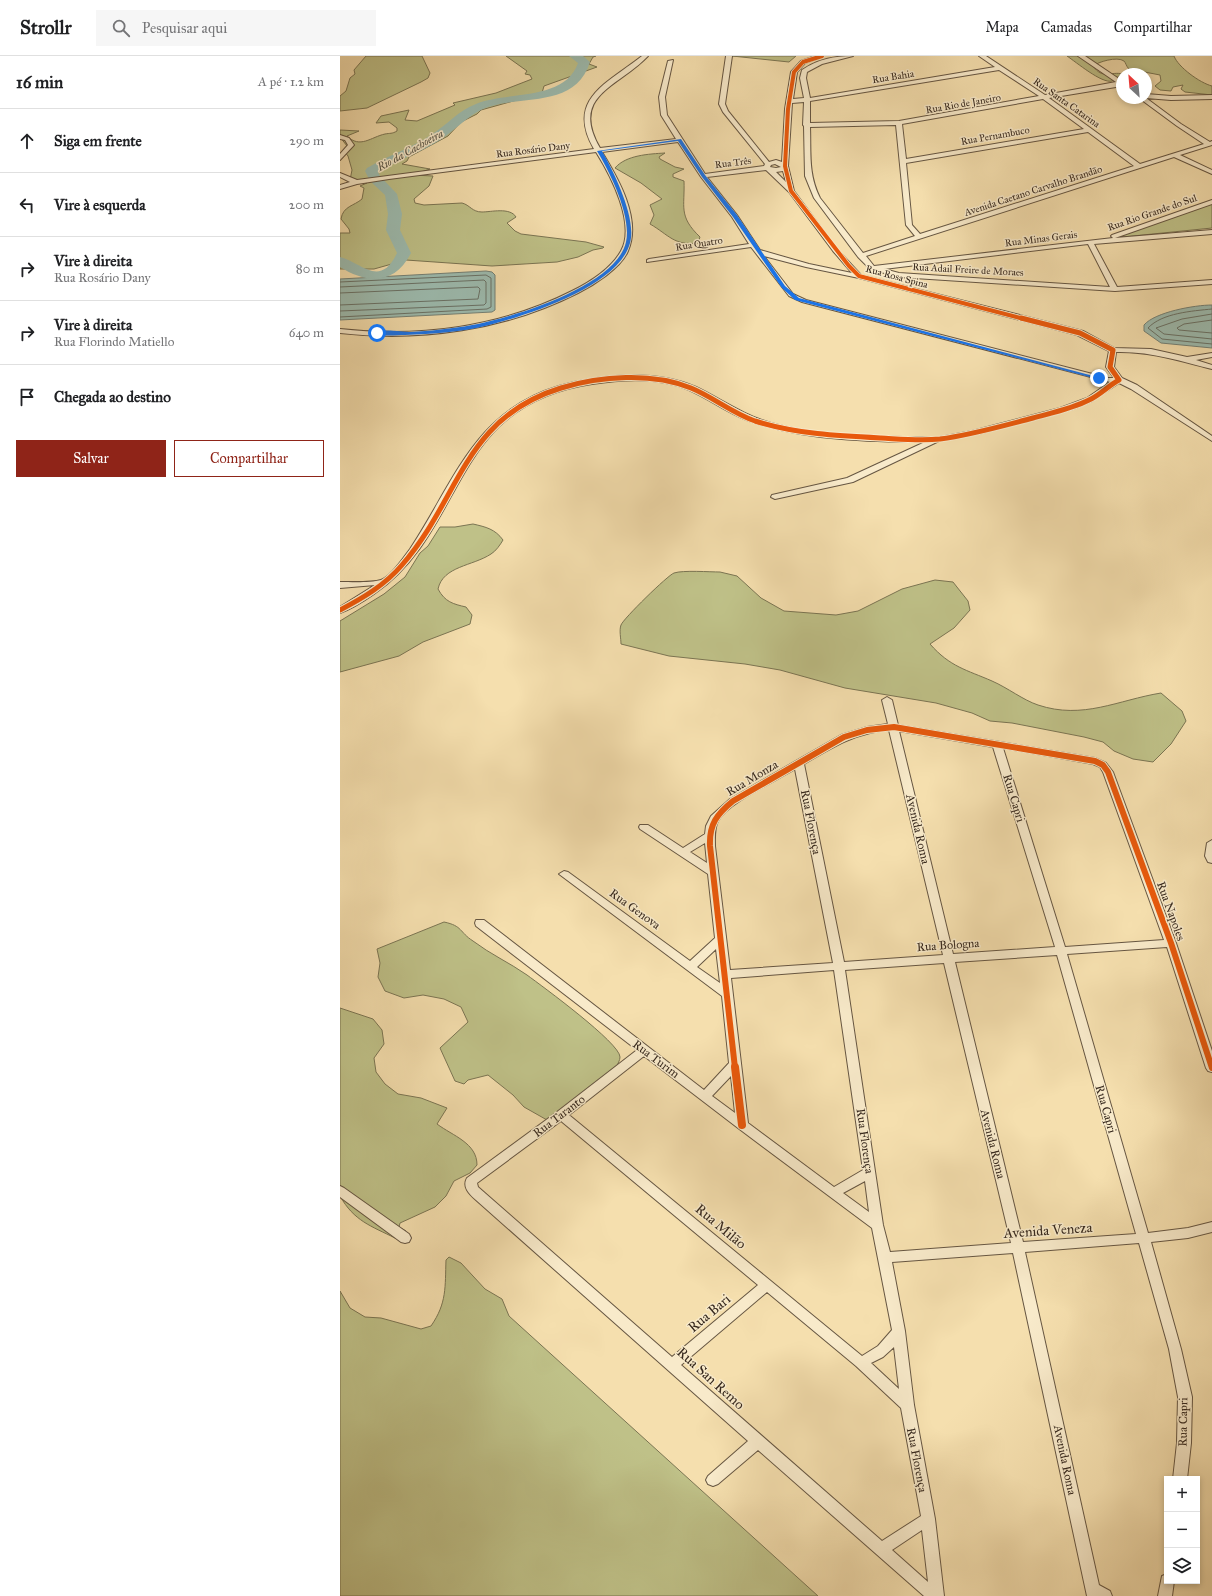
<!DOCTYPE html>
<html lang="pt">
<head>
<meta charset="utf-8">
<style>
  body { margin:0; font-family:"IM FELL Great Primer",serif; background:#f6f6f6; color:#202124 }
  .controls { position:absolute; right:12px; bottom:12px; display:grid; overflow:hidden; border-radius:0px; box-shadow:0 2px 6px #0003 }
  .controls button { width:36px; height:36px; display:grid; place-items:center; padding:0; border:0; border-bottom:1px solid #e0e0e0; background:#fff; color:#202124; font:20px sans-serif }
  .compass { position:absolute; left:776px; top:12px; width:36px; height:36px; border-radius:50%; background:#fff; box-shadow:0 2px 6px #0003; rotate:334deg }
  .stop { position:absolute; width:12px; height:12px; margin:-9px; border:3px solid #1a73e8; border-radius:50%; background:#fff }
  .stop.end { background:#1a73e8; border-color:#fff; box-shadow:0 1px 4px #0008 }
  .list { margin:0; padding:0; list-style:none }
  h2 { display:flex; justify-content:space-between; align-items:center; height:52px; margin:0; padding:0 16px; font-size:17px }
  h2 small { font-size:13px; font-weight:400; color:#757577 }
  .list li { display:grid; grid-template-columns:26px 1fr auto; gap:12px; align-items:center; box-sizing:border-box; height:64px; padding:0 16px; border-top:1px solid #e0e0e0 }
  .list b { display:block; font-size:15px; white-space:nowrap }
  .list p { margin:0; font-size:13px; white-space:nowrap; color:#757577 }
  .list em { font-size:13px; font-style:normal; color:#757577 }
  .actions { display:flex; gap:8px; padding:12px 16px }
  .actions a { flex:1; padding:9px 0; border:1px solid #8f2418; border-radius:0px; text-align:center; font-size:14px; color:#8f2418 }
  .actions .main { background:#8f2418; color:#fff }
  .icon { flex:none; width:22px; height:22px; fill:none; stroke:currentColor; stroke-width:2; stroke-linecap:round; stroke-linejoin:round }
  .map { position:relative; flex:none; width:872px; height:1540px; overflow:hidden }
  header { display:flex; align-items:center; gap:24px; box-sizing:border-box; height:56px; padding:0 20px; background:#fff; border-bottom:1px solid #e0e0e0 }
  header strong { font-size:19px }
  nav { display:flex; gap:22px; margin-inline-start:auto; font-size:14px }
  .search { width:280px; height:36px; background:#f6f6f6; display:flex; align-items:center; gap:10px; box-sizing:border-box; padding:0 14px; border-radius:0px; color:#757577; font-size:15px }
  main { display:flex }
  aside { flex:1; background:#fff }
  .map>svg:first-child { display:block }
</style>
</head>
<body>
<header>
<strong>Strollr</strong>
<div class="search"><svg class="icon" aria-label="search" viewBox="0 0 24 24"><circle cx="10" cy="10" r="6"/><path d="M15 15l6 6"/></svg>Pesquisar aqui</div>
<nav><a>Mapa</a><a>Camadas</a><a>Compartilhar</a></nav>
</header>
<main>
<aside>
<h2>16 min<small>A pé · 1.2 km</small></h2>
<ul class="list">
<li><svg class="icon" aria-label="ahead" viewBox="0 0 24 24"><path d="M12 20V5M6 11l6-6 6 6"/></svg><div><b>Siga em frente</b></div><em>290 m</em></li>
<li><svg class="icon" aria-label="left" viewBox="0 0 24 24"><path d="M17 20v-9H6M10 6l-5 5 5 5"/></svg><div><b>Vire à esquerda</b></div><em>200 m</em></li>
<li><svg class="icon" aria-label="right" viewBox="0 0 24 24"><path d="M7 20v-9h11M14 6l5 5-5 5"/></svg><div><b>Vire à direita</b><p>Rua Rosário Dany</p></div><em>80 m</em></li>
<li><svg class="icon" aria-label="right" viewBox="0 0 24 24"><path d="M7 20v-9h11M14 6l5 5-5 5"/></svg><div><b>Vire à direita</b><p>Rua Florindo Matiello</p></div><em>640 m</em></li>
<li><svg class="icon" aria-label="arrive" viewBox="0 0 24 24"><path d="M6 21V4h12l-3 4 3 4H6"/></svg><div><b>Chegada ao destino</b></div></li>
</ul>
<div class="actions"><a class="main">Salvar</a><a>Compartilhar</a></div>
</aside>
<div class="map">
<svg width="872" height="1540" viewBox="0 0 872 1540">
  <rect width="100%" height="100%" fill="#f5dfae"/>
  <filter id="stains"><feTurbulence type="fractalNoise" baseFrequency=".005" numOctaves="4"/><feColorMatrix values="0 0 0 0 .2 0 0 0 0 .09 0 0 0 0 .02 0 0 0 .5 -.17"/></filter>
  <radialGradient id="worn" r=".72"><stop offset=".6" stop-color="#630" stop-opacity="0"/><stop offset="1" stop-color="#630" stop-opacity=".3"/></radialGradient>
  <!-- green -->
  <path fill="#bfc188" stroke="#7b7553" d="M 26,0 L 82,0 L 90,17 L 88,22 L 81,26 L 27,52 L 0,55 L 0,40 L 6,35 L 10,22 L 15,18 L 14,14 Z
    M 166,0 L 256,0 L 253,1 L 249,8 L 257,11 L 204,30 L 202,37 L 141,54 L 137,58 L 121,66 L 108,80 L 69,101 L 67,105 L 62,108 L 90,113 L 73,119 L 93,120 L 89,130 L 74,143 L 75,147 L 84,149 L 122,147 C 130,149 132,156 142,156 C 151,156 170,151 176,161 L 167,167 L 175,175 L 181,178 L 246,186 L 264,191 L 263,192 L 253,194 L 238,201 L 217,206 L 152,210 L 66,204 L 34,213 L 0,213 L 0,177 L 10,177 L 9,173 L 1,163 C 3,150 14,150 22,143 L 24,132 L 20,130 L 27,127 L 10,124 L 12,114 L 8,100 L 4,95 L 7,90 L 0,81 L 0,74 L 19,75 L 7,80 C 20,93 31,81 45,78 C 50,77 52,78 57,75 L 57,72 L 49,66 L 36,67 L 41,60 L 69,54 L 65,64 L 77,65 L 115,49 L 113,47 L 156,37 L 192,23 L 190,19 L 185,18 L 187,15 Z
    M 392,0 L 456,0 L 449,6 Z
    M 727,0 L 834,0 C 838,11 860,27 872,30 L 872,39 L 845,36 L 841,33 L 843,29 L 833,31 L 831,35 L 820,34 L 815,30 L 821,25 L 820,19 L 789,13 C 786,10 786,7 784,5 C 777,0 758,6 753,10 C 763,24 770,15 783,18 C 779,19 776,23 772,25 C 762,28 736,6 727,0 Z
    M 325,97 L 319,101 L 320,103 L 335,111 L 344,113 L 333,118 L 333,121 L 344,125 C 345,151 338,160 360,181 L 358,187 C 334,190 329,179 310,168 L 314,159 L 310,149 L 322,143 L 301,127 L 275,112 C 286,99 309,98 325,97 Z
    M 872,147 L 872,172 L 773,182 Z
    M 133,468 C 146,471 155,473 163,484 C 160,489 156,495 151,498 C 133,510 103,510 98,533 C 105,546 113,548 126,551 L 132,559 L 130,568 L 83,586 L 59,600 L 0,616 L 0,565 L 44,538 L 65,521 L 80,497 L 88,490 L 100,471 L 115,471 Z
    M 380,516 L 397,520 L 421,542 L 444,555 L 496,559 L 518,555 L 562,533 L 595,524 L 613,526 L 628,545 L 630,554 L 614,572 L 590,588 C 610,611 627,614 652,625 C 668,632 683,644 698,649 C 743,664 778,644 821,637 L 842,655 L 846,665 L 831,688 L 813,706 L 793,703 L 774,695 L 763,686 L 744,681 L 672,667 L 650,665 L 632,657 L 596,647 L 505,632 L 440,614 L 405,608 L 329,600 L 281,588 C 281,583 279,574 281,569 C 283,563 328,519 334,517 C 343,514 370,516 380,516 Z
    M 104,866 C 123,870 119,876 133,885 C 150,898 170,907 187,919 C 202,930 280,987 280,1001 C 280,1013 250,1038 241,1047 L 242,1049 L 207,1064 L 184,1051 L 173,1039 L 148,1019 L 128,1024 L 124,1028 L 115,1025 L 100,992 L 128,966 L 121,951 L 104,943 L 83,939 L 64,942 L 45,935 L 38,921 L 40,907 L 37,893 Z
    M 0,952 L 33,963 L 42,974 L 44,988 L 34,1002 L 36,1016 L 45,1028 L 58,1038 L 81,1042 L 107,1052 L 97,1068 C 113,1080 137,1087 137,1109 L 130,1117 L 114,1125 L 106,1140 L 95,1151 L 60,1167 L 59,1171 L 66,1175 L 55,1182 C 31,1170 14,1165 0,1140 Z
    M 109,1201 L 121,1207 L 145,1233 L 162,1243 L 169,1260 L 478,1540 L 0,1540 L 0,1235 L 10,1252 L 25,1261 L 41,1262 L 81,1273 L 91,1270 C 107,1247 105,1231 106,1204 Z"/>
  <!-- water -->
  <path fill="#9dbcb0" stroke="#748176" d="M 146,215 L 152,216 L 155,219 L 155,254 L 152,256 L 0,264 L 0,223 Z
    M 872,249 L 872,292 L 821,287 L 804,275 L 804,269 C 815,256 855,249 872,249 Z"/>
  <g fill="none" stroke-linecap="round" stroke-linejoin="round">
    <!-- shore -->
    <path stroke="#6a7267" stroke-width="1" d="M 0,226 L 146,219 L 151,222 L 151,251 L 147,253 L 0,261
      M 0,231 L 144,224 L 146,226 L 146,247 L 144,249 L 0,255
      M 0,237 L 138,231 L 140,233 L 138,243 L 0,249
      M 872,253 C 852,255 822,257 808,272 L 822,283 L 872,288
      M 872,258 L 842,263 L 816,272 L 824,278 L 872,283
      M 872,264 L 844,268 L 837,272 L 839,274 L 872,277"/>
    <!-- river -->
    <path fill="#9dbcb0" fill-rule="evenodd" d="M 229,0 L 243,0 L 250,6 C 234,56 176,36 139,55 C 123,64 111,78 95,87 C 76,98 56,105 38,116 L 40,120 L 57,138 L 62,158 L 60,174 L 71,197 C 55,229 27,228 0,211 L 0,201 C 21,206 40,233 57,197 L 46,174 L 48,158 L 45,139 L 30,125 L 25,115 L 27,112 C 47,100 71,92 91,79 C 107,69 119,54 136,48 C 168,35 225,45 238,7 Z"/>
    <!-- minor casing -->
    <g stroke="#665642" stroke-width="2">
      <path id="minor" d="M 302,0 L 308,0 C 279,31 229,39 260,92 L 336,83 L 321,59 L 319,41 L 328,5 L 333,4 L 325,41 L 327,59 L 365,118 L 424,110 L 425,108 L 383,56 L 379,48 L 386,0 L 392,0 L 385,48 L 388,55 L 429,106 L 436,104 L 442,106 L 445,53 L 451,16 L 461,5 L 475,0 L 481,1 L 465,7 L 457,16 L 453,43 L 464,42 L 460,22 L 462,14 C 478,3 494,0 513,0 L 482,8 L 467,16 L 466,22 L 470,42 L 655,11 L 639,0 L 646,0 L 705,39 L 776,26 L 738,0 L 745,0 L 782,25 L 782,30 L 709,42 L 800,108 L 864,88 L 837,70 L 799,42 L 806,42 L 841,68 L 870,86 L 872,85 L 872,89 L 840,99 L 872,114 L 872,118 L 834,101 L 526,200 L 534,210 L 773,182 L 771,180 L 772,179 L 872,144 L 872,148 L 775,182 L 872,174 L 872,178 L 754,188 L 777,231 L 872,224 L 872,228 L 775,235 L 559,221 L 530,213 L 518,201 L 474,142 L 465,120 L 464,70 L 463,69 L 464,46 L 452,47 L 448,110 L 454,135 L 497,193 L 521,219 L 743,275 L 774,292 L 811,293 L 847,301 L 872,297 L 872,301 L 856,304 L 872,309 L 872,313 C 840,305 810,295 776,296 L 774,311 L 782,322 L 797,329 L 872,380 L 872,385 L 791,333 L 779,327 L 752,345 L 733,353 L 642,377 L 599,385 L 513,426 L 435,443 L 431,441 L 432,439 L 507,422 L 585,386 C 528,386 469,384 415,367 C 391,360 372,344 349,334 C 320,321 283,323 252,328 C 108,349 129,472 34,538 C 24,545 12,553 0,557 L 0,551 L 35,529 L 0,532 L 0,526 C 12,526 31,527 41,524 C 51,521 64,501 70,493 C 114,427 134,355 219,330 C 261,318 316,313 356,331 C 381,343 403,359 431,367 C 478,380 537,381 586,381 L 600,381 L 632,375 L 720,352 L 747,342 L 770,326 L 462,246 L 449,240 L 411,191 L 307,206 L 307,204 L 309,203 L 409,188 L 392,161 L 361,121 L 338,86 L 262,96 C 278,122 302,163 288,195 C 281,212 254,229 238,237 C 165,274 81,286 0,277 L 0,273 C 79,282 161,271 232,235 C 250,226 271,213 281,195 C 296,168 271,120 256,96 L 49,123 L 17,128 L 0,133 L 0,129 L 10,126 L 0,121 L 0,117 L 17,124 L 254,93 C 225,43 268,27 302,0 ZM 659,14 L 699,40 L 559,65 L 470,67 L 470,45 ZM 703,43 L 744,73 L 566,103 L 562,68 ZM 556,69 L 566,169 L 575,180 L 523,197 L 480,142 C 468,118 471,97 470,71 ZM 748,76 L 794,110 L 580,178 L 572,169 L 566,107 ZM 435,108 L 441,111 L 436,112 L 430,111 L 431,109 ZM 426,114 L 449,136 L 493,195 L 512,217 L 469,208 L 420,194 L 397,159 L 367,121 ZM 443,115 L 446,126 L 436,116 ZM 748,188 L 770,231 L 559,217 L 544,213 ZM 424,200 L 466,211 L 519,222 L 737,279 L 769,295 L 766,311 L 774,322 L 768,322 L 466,244 L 453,238 Z
        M 806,38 L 831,40 L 872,39 L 872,43 L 831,44 L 806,42 Z
        M 0,79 L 9,82 L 14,89 L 0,104 L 0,98 L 8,89 L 5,84 L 0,83 Z
        M 547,641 L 552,644 L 558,669 L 755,702 L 766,707 L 773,716 L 836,887 L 872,995 L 872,1016 L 868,1015 L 866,1012 L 827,891 L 727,898 L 808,1177 L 848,1172 L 872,1166 L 872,1176 L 848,1182 L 811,1186 L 841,1293 L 852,1341 L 851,1387 L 847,1423 L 833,1423 L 837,1387 L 838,1341 L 829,1293 L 799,1187 L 685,1196 L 759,1529 L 770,1535 L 772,1540 L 747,1540 L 673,1197 L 552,1206 L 565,1275 L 574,1349 L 595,1463 L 604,1540 L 584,1540 L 418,1394 L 378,1428 L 373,1430 L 368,1428 L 366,1424 L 368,1420 L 408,1385 L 136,1144 C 129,1138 122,1131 127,1122 L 217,1056 L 297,994 L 136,870 L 135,867 L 136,864 L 144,864 L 364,1034 L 389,1007 L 382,940 L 219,818 L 224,815 L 228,816 L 350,905 L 375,882 L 368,818 L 300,773 L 299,771 L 300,769 L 308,769 L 343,792 L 365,778 L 366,770 L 371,760 L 390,743 L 501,679 L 527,671 L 548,668 L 542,644 ZM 549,674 L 603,899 L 504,906 L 464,708 C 491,692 517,676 549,674 ZM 559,675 L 653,691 L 715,891 L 613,898 ZM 663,692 L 753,708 L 760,711 L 763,716 L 824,884 L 725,891 ZM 455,713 L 493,907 L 390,914 L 375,790 C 375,782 374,773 378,765 C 387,747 436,725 455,713 ZM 365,787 L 367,807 L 350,796 ZM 376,893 L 380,927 L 357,911 ZM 717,899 L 796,1178 L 683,1186 L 615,906 ZM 604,907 L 671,1187 L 550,1196 L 543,1169 L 505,914 ZM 494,914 L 523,1114 L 494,1131 L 408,1067 L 391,922 ZM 304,1000 L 398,1072 L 532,1172 L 552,1274 L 538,1290 L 522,1300 L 229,1059 ZM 391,1020 L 395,1057 L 372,1040 ZM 221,1065 L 418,1229 L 332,1301 L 138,1131 L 137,1127 ZM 525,1125 L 529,1156 L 503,1137 ZM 427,1236 L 516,1310 L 561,1352 L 581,1460 L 542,1485 L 341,1309 ZM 554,1291 L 559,1333 L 531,1307 L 543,1301 ZM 582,1474 L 588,1526 L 552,1494 Z
        M 872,784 L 872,807 L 868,806 L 865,800 L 867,787 Z
        M 0,1130 L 4,1132 L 69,1178 L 71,1182 L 69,1186 L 65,1187 L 61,1186 L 0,1141 Z
        M 827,1518 L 827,1525 L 834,1525 L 832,1540 L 818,1540 L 822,1520 Z"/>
    </g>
    <!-- minor -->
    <use href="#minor" fill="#f8eaca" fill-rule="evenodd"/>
    <!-- cycleway-far3 casing -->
    <g stroke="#f8eaca" stroke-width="5.5">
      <path id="cycleway-far3" d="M 482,0 L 463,6 L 454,16 L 448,53 L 445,110 L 451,135 L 509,210 L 519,220 L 684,263"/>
    </g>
    <!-- cycleway-far2 casing -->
    <g stroke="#f8eaca" stroke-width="7">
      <path id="cycleway-far2" d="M 0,554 C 23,542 45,529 62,509 C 120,443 123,362 221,332 C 260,320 312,316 351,332 C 373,341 392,357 415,365 C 456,378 499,380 541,382 C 560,383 580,385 600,383 C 631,379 662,370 693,362 C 711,357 731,353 749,344 C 760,339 768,330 779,324 L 770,311 L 773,294 L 740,277 L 681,262"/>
    </g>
    <!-- cycleway-far1 casing -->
    <g stroke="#f8eaca" stroke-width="8">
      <path id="cycleway-far1" d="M 395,1012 L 370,790 C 369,768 377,758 393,745 L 504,681 L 527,674 L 554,671 L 755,705 L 763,709 L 768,716 L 831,887 L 872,1012"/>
    </g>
    <!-- cycleway casing -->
    <g stroke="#f8eaca" stroke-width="10">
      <path id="cycleway" d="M 395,1011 L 402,1069"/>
    </g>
    <!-- cycleway-far3 -->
    <use href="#cycleway-far3" stroke="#e8590c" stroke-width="4"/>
    <!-- cycleway-far2 -->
    <use href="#cycleway-far2" stroke="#e8590c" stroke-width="5"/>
    <!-- cycleway-far1 -->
    <use href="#cycleway-far1" stroke="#e8590c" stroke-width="6"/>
    <!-- cycleway -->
    <use href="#cycleway" stroke="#e8590c" stroke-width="8"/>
  </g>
  <!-- route -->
  <path fill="#1a73e8" d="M 341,83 L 365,119 L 397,159 L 445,230 L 459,242 L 761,322 L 757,323 L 455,244 L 442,232 L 393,161 L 362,121 L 338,85 L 262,95 C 274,116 297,163 290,187 C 279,230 188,259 149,269 C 122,276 92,278 65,279 C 56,279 42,281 35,277 C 43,272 61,276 71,276 C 85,275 99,274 113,272 C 156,268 276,233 286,186 C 292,161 270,116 257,95 Z"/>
  <g text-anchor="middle" stroke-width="3" stroke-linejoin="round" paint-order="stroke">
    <!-- far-street labels -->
    <g font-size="10" fill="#37291e" stroke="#f8eaca">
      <text transform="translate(553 20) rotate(-9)" y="4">Rua Bahia</text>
      <text transform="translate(727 46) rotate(35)" y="4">Rua Santa Catarina</text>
      <text transform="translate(623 47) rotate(-10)" y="4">Rua Rio de Janeiro</text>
      <text transform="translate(655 79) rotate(-10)" y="4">Rua Pernambuco</text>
      <text transform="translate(193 93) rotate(-7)" y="4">Rua Rosário Dany</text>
      <text transform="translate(393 106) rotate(-7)" y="4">Rua Três</text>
      <text transform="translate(693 134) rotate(-18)" y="4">Avenida Caetano Carvalho Brandão</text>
      <text transform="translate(812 156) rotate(-19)" y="4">Rua Rio Grande do Sul</text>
      <text transform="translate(701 182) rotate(-7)" y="4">Rua Minas Gerais</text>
      <text transform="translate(359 187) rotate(-9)" y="4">Rua Quatro</text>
      <text transform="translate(628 213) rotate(3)" y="4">Rua Adail Freire de Moraes</text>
      <text transform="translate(557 220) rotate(15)" y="4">Rua Rosa Spina</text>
    </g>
    <!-- far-water labels -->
    <g font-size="11" font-style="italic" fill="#504e42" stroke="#f8eaca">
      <text transform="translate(70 94) rotate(-29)" y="4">Rio da Cachoeira</text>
    </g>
    <!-- street labels -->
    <g font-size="12" fill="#37291e" stroke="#f8eaca">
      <text transform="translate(412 722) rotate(-31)" y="4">Rua Monza</text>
      <text transform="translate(674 742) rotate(73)" y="4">Rua Capri</text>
      <text transform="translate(471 766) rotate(79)" y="4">Rua Florença</text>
      <text transform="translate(578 773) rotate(77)" y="4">Avenida Roma</text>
      <text transform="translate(295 853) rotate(36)" y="4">Rua Genova</text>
      <text transform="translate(831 855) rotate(70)" y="4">Rua Napoles</text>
      <text transform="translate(608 889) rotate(-4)" y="4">Rua Bologna</text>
      <text transform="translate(316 1003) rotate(37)" y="4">Rua Turim</text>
      <text transform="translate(766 1053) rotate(74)" y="4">Rua Capri</text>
      <text transform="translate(219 1060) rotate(-37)" y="4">Rua Taranto</text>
      <text transform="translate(525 1085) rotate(82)" y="4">Rua Florença</text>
      <text transform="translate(653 1088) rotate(76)" y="4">Avenida Roma</text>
      <text transform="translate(843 1366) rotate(-89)" y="4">Rua Capri</text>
      <text transform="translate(577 1404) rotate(79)" y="4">Rua Florença</text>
      <text transform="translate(725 1404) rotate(78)" y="4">Avenida Roma</text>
    </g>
    <!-- near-street labels -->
    <g font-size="14" fill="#37291e" stroke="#f8eaca">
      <text transform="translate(381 1170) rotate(40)" y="5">Rua Milão</text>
      <text transform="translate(708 1174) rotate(-4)" y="5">Avenida Veneza</text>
      <text transform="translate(369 1257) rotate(-40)" y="5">Rua Bari</text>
      <text transform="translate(371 1322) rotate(42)" y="5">Rua San Remo</text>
    </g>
  </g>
  <rect width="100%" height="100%" filter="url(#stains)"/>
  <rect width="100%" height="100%" fill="url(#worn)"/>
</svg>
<div class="controls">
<button>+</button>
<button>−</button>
<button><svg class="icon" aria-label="layers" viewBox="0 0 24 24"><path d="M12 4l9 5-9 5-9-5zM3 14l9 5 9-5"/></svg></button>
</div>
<svg class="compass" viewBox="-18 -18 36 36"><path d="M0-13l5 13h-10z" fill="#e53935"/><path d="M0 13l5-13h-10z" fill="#757577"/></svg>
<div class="stop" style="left:37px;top:277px"></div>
<div class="stop end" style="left:759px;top:322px"></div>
</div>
</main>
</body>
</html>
